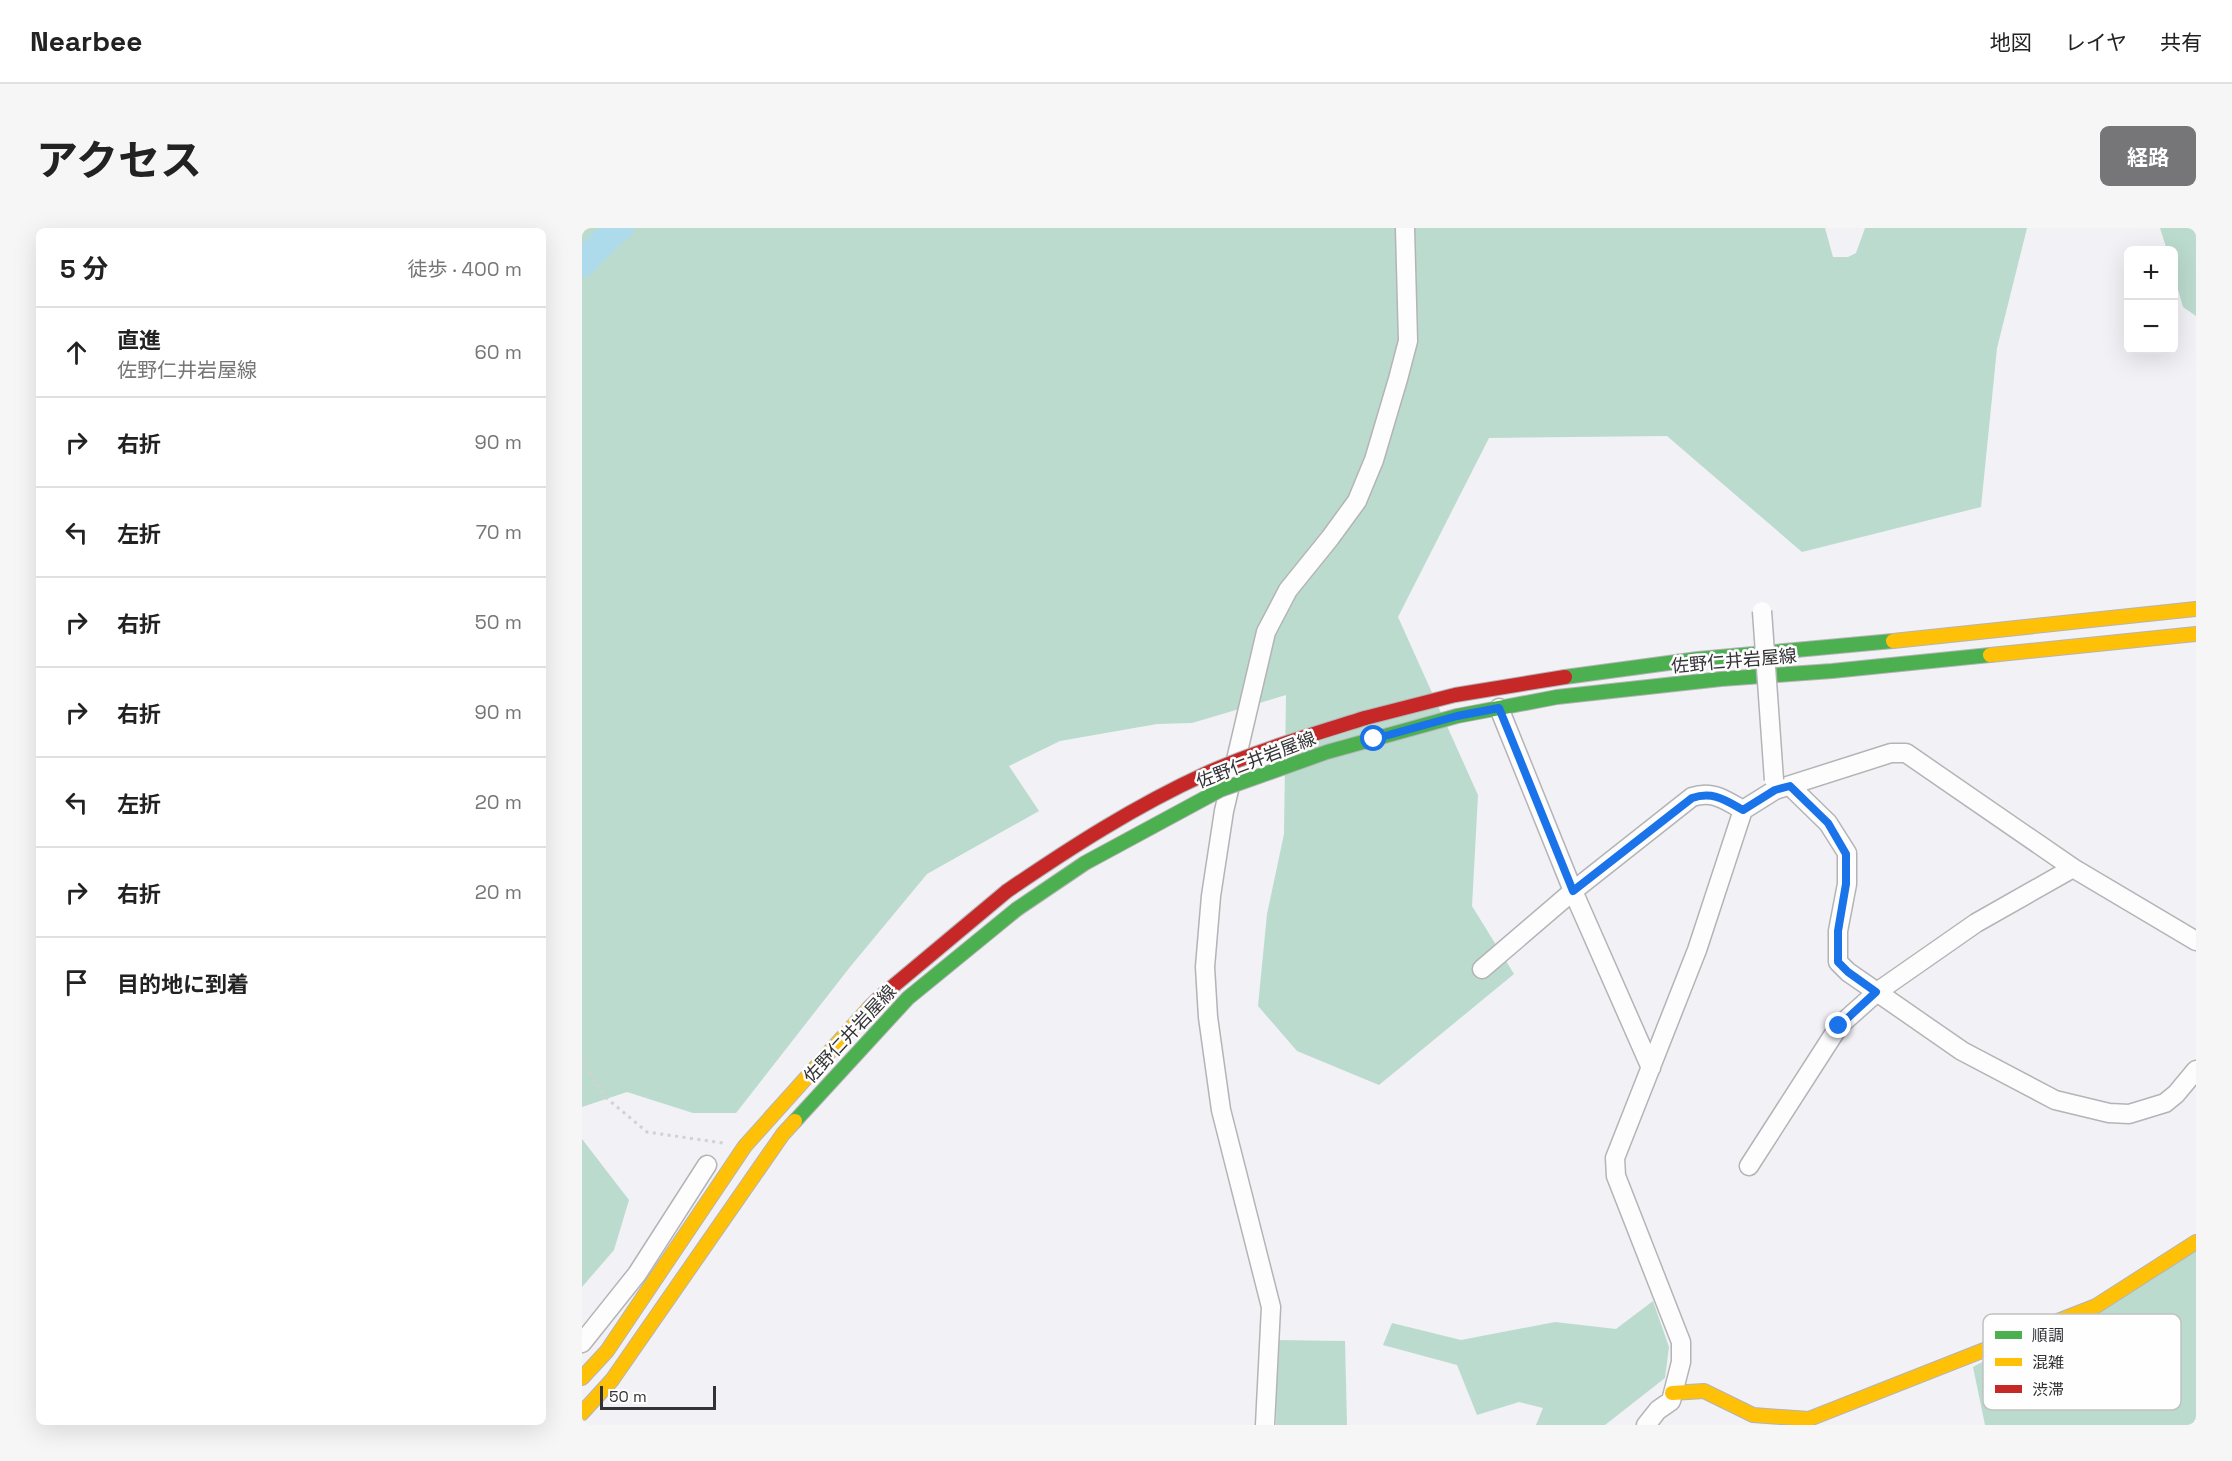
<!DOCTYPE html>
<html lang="ja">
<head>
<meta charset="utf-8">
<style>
  body { margin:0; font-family:"Space Grotesk","Noto Sans JP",sans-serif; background:#f6f6f6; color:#222 }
  .controls { position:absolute; right:18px; top:18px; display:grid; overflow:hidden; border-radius:9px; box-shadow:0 6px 24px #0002 }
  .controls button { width:54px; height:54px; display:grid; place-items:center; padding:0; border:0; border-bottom:2px solid #e0e0e0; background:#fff; color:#222; font:30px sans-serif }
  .scale { position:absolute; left:18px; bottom:15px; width:116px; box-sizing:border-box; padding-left:6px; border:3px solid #333336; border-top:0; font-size:16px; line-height:21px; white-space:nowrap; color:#333336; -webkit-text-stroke:4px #fefefe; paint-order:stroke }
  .stop { position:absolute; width:18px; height:18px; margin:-14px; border:4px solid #1a73e8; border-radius:50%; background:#fff }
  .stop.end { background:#1a73e8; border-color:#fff; box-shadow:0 2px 6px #0008 }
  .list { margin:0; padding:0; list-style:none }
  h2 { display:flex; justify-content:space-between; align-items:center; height:78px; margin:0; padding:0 24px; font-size:26px }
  h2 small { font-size:20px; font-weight:400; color:#767676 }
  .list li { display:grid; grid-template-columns:39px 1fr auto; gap:18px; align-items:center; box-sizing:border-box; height:90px; padding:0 24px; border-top:2px solid #e0e0e0 }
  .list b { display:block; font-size:22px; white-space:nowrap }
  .list p { margin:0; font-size:20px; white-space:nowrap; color:#767676 }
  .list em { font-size:20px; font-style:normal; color:#767676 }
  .icon { flex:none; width:33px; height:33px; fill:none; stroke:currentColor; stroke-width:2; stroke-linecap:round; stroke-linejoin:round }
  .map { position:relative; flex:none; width:1614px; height:1197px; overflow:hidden; border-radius:9px }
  header { display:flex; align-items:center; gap:36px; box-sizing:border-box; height:84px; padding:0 30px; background:#fff; border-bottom:2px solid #e0e0e0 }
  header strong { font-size:28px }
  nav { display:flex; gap:33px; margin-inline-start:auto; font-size:21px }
  .intro { display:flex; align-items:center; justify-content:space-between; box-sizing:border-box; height:144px; padding:0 36px }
  h1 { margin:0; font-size:42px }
  .button { padding:15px 27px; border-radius:9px; background:#767679; color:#fff; font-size:21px; font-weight:700 }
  main { display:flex; gap:36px; padding:0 36px }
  aside { flex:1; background:#fff; border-radius:9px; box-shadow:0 6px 24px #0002 }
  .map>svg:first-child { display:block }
</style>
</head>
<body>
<header>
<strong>Nearbee</strong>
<nav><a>地図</a><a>レイヤ</a><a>共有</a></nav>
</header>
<div class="intro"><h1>アクセス</h1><a class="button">経路</a></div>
<main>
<aside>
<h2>5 分<small>徒歩 · 400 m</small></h2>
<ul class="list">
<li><svg class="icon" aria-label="ahead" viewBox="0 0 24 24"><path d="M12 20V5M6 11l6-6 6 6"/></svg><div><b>直進</b><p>佐野仁井岩屋線</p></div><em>60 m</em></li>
<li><svg class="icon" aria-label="right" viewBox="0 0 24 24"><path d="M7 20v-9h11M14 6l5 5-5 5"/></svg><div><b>右折</b></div><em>90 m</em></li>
<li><svg class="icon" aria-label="left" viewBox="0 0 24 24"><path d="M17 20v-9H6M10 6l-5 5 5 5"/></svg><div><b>左折</b></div><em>70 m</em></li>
<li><svg class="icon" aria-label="right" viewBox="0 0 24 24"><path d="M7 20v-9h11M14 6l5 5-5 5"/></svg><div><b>右折</b></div><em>50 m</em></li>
<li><svg class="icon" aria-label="right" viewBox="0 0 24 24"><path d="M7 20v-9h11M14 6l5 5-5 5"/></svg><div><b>右折</b></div><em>90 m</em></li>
<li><svg class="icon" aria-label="left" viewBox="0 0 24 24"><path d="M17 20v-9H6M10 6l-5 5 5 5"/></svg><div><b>左折</b></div><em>20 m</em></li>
<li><svg class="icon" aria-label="right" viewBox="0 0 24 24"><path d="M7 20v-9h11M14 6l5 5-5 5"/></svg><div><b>右折</b></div><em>20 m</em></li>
<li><svg class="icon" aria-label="arrive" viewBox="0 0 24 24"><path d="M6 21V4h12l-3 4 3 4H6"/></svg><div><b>目的地に到着</b></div></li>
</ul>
</aside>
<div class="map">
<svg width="1614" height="1197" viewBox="0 0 1614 1197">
  <rect width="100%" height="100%" fill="#f1f1f6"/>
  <!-- forest -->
  <path fill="#bbdbce" d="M 0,0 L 1243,0 L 1251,29 L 1266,29 L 1274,25 L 1283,0 L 1445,0 L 1415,120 L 1399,279 L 1220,324 L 1085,208 L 907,210 L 816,389 L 896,567 L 890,678 L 932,746 L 797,857 L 715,823 L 676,778 L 685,686 L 702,606 L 704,467 L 610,495 L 575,496 L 478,513 L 427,538 L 457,583 L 345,646 L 268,739 L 154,885 L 111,885 L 45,864 L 0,879 Z
    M 1578,0 L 1614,0 L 1614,88 L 1601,79 L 1592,47 L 1592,22 L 1585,22 Z
    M 0,911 L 47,972 L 32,1022 L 0,1059 Z
    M 1614,1018 L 1614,1197 L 1403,1197 L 1391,1139 Z
    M 1071,1073 L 1087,1119 L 1083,1150 L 1023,1197 L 954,1197 L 961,1180 L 937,1174 L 895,1187 L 875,1137 L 801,1117 L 810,1095 L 879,1112 L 973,1094 L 1034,1101 Z
    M 695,1112 L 763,1113 L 765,1197 L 694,1197 Z"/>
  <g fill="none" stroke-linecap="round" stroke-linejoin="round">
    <!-- river -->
    <path stroke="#aedbec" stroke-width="27" d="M 0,36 L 31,4 L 38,0"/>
    <!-- street casing -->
    <g stroke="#b4b4b7" stroke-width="21">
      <path id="street" d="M 917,480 L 991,663 L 1069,840
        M 1208,558 L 1246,595 L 1265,625 L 1265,656 L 1256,703 L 1256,734 L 1266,744 L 1380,823 L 1473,872 L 1527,885 L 1547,886 L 1583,875 L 1594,866 L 1614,842
        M 900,741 L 991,663 L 1110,569 C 1131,562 1143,572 1161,582
        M 1167,938 L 1257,798 L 1295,764 L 1394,695 L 1491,640
        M 0,1115 L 55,1046 L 125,937
        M 683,1197 L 689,1079 L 639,882 L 626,789 L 623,739 L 629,668 L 642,583 L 684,404 L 706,362 L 748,310 L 775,273 L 792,232 L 816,151 L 826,113 L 823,0
        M 1064,1197 L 1076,1182 L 1089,1173 L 1099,1134 L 1099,1114 L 1034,948 L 1033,930 L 1115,722 L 1161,582 L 1193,562 L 1309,525 L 1324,525 L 1491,640 L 1614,713"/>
    </g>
    <!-- fast casing -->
    <g stroke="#b4b4b7" stroke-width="16">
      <path id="fast" d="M 983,449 L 1116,431 L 1311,413
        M 792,511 L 875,488 L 975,469 L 1139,451 L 1250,443 L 1408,427
        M 213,893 L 326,770 L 435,681"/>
    </g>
    <!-- slow casing -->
    <g stroke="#b4b4b7" stroke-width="16">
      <path id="slow" d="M 1311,413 L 1614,381
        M 1408,427 L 1614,406
        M 0,1150 L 25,1123 L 163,918 L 287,780
        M 1090,1165 L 1122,1163 L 1171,1187 L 1227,1191 L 1514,1078 L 1614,1014
        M 0,1185 L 30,1152 L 201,906 L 213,893"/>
    </g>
    <!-- jam casing -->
    <g stroke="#b4b4b7" stroke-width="16">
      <path id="jam" d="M 783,490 L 873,467 L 983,449
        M 287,780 L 297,770 L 425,663"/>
    </g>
    <!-- path -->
    <path stroke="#d2d2d2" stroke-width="3" stroke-dasharray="3 4.5" stroke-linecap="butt" d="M 0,831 L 22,868 L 65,904 L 141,915"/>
    <!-- street -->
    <use href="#street" stroke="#fdfdfe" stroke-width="18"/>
    <!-- fast -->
    <use href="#fast" stroke="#4caf50" stroke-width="14"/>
    <!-- slow -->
    <use href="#slow" stroke="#ffc107" stroke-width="14"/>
    <!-- jam -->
    <use href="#jam" stroke="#c62828" stroke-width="14"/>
    <!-- street-bridge casing -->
    <g stroke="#b4b4b7" stroke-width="21" stroke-linecap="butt">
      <path id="street-bridge" d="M 1180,383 L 1192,552"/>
    </g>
    <!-- fast-bridge casing -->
    <g stroke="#b4b4b7" stroke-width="16" stroke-linecap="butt">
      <path id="fast-bridge" d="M 435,681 L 503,635 L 638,562 L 745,524 L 792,511"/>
    </g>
    <!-- jam-bridge casing -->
    <g stroke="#b4b4b7" stroke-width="16" stroke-linecap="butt">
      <path id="jam-bridge" d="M 425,663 C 488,620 553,578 623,546 C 674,523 729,507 783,490"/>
    </g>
    <!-- street-bridge -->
    <use href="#street-bridge" stroke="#fdfdfe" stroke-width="18"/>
    <!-- fast-bridge -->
    <use href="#fast-bridge" stroke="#4caf50" stroke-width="14"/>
    <!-- jam-bridge -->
    <use href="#jam-bridge" stroke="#c62828" stroke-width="14"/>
  </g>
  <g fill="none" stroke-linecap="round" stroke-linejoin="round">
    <!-- route -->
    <path stroke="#1a73e8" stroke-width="8" d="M 792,511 L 875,488 L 917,480 L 991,663 L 1110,570 C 1131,563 1143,572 1161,582 L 1193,562 L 1208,558 L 1246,595 L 1264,626 L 1264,656 L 1256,703 L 1256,734 L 1266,744 L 1294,764 L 1257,798"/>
  </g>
  <g text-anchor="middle" stroke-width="5" stroke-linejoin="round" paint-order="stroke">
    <!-- street labels -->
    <g font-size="18" fill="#333336" stroke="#fefefe">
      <text transform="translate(1152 433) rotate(-5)" y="6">佐野仁井岩屋線</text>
      <text transform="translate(674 532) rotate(-21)" y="6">佐野仁井岩屋線</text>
      <text transform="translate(268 806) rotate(-47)" y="6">佐野仁井岩屋線</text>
    </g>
  </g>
  <!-- legend -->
  <rect x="1401" y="1086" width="198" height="96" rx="9" fill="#fefefe" stroke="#c1c1c2" stroke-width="1.5"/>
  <rect x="1413" y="1103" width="27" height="8" fill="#4caf50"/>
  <rect x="1413" y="1130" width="27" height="8" fill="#ffc107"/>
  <rect x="1413" y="1157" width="27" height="8" fill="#c62828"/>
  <g font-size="16" fill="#333336">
    <text x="1450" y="1113">順調</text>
    <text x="1450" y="1140">混雑</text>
    <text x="1450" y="1167">渋滞</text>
  </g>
</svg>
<div class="controls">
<button>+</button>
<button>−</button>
</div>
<div class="scale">50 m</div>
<div class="stop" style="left:792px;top:511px"></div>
<div class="stop end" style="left:1257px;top:798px"></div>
</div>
</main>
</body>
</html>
